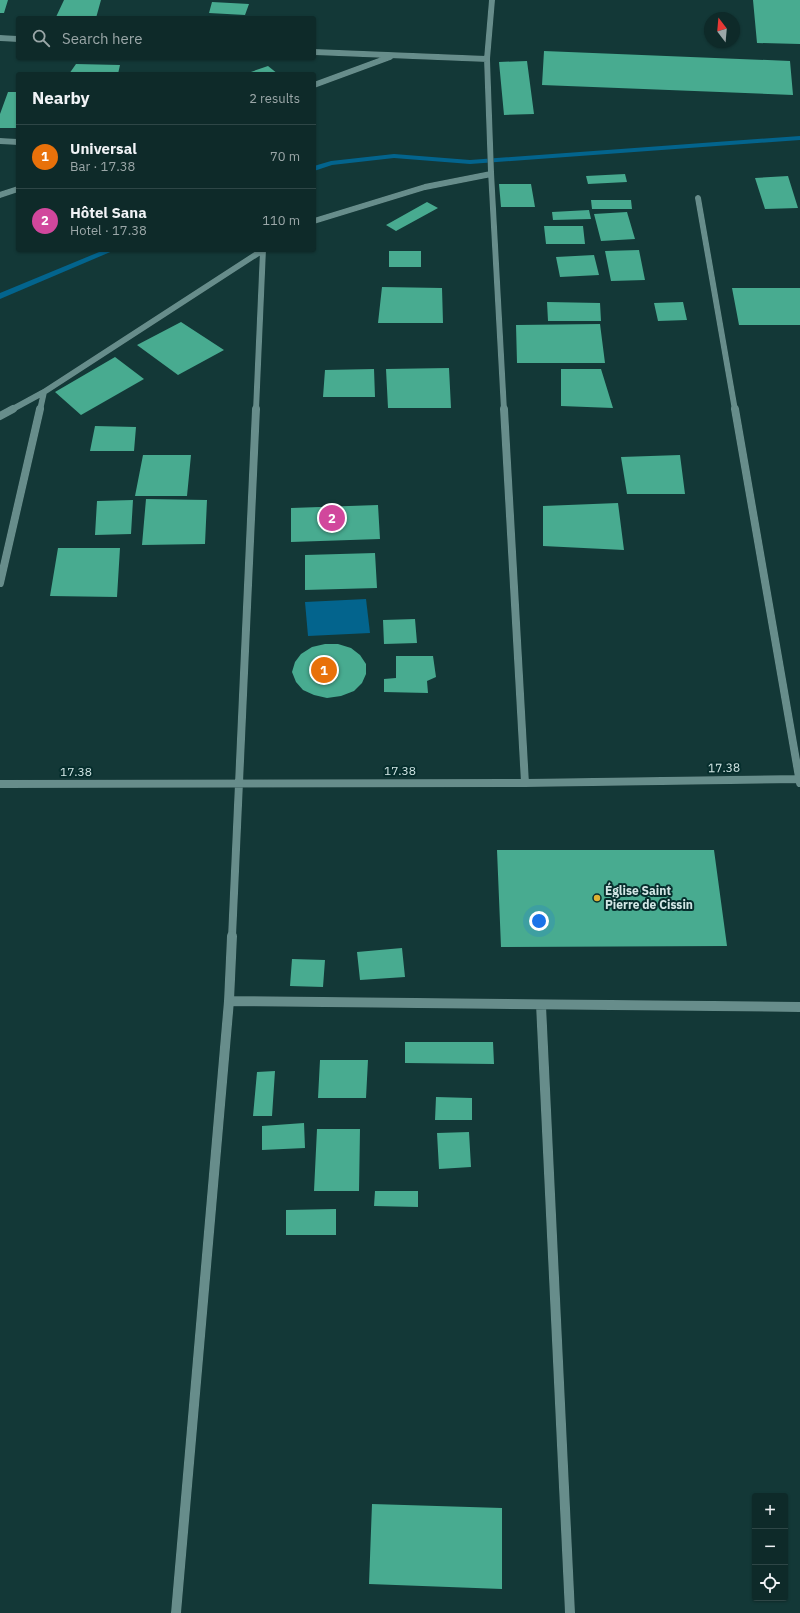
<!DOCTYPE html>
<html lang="en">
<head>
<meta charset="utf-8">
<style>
  body { margin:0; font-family:"IBM Plex Sans",sans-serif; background:#1c3635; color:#f1f3f6 }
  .controls { position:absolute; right:12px; bottom:12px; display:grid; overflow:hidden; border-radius:4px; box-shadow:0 1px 3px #0004 }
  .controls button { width:36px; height:36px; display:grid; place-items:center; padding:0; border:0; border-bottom:1px solid #2e4646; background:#0e2a29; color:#f1f3f6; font:20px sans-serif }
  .compass { position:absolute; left:704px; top:12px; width:36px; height:36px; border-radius:50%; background:#0e2a29; box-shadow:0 1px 3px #0004; rotate:344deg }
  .you { position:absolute; left:539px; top:921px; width:14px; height:14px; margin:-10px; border:3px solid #fff; border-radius:50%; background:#1a73e8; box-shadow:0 0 0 6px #1a73e833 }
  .badge { display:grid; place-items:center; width:26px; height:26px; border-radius:50%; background:#ddb133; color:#fff; font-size:13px; font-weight:700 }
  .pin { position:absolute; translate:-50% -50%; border:2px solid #fff; box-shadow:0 1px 4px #0006 }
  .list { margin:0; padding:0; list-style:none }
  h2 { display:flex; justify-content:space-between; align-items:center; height:52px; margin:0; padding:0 16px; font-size:17px }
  h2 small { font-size:13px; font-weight:400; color:#9ba7a8 }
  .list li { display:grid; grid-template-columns:26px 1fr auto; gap:12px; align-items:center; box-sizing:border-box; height:64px; padding:0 16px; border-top:1px solid #2e4646 }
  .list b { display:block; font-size:15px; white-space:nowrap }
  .list p { margin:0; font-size:13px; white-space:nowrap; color:#9ba7a8 }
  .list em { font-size:13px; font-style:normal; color:#9ba7a8 }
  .icon { flex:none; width:22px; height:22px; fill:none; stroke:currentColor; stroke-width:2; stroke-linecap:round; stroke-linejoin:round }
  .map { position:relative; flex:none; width:800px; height:1613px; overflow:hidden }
  .search { position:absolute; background:#0e2a29; box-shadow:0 1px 3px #0004; left:16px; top:16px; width:300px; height:44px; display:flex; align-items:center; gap:10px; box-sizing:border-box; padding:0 14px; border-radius:4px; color:#9ba7a8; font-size:15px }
  .panel { position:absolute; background:#0e2a29; box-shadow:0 1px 3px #0004; left:16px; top:72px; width:300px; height:180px; border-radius:4px }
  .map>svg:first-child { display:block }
</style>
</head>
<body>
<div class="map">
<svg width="800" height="1613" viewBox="0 0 800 1613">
  <rect width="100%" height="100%" fill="#133837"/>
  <!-- water -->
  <path fill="#03648d" d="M 366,599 L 370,633 L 308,636 L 305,602 Z"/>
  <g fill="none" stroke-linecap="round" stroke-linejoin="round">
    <!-- stream -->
    <path fill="#03648d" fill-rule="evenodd" d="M 800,136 L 800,140 L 470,164 L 394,158 L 332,165 L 314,171 L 314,166 L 331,161 L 394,154 L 470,160 Z
      M 104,250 L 115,250 L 0,299 L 0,293 Z"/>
  </g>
  <!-- building -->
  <path fill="#48ab90" d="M 0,0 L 8,0 L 4,13 L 0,13 Z
    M 64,0 L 101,0 L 96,18 L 56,17 Z
    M 753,0 L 800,0 L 800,44 L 757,43 Z
    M 212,2 L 249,4 L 245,15 L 209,13 Z
    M 544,51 L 790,61 L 793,95 L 542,85 Z
    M 527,61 L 534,114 L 504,115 L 499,62 Z
    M 76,64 L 120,65 L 118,74 L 69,74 Z
    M 268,66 L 278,74 L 245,74 Z
    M 8,92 L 18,92 L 18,128 L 0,128 L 0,114 Z
    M 625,174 L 627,182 L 588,184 L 586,176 Z
    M 788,176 L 798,208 L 765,209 L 755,178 Z
    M 499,184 L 531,184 L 535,207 L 501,207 Z
    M 591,200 L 631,200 L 632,209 L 592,209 Z
    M 427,202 L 438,208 L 396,231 L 386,225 Z
    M 589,210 L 591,219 L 553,220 L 552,212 Z
    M 627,212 L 635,239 L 601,241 L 594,214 Z
    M 544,226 L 583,226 L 585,244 L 546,244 Z
    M 639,250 L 645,280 L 611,281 L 605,251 Z
    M 389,251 L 421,251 L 421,267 L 389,267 Z
    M 594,255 L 599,275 L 560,277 L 556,257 Z
    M 382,287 L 442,288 L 443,323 L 378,323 Z
    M 732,288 L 800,288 L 800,325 L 739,325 Z
    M 547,302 L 600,303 L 601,321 L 548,321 Z
    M 683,302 L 687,320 L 658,321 L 654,303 Z
    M 181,322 L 224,350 L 178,375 L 137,345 Z
    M 600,324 L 605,363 L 517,363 L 516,325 Z
    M 115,357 L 144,379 L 81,415 L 55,392 Z
    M 449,368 L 451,408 L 388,408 L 386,369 Z
    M 374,369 L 375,397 L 323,397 L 325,370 Z
    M 561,369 L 601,369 L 613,408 L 561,406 Z
    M 95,426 L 136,427 L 134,451 L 90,451 Z
    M 143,455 L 191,455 L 187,496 L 135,496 Z
    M 680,455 L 685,494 L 627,494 L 621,457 Z
    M 146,499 L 207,500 L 205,544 L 142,545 Z
    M 133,500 L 131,534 L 95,535 L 97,501 Z
    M 618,503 L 624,550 L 543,546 L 543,506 Z
    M 378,505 L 380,539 L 291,542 L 291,508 Z
    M 58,548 L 120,548 L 117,597 L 50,596 Z
    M 375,553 L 377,588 L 305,590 L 305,555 Z
    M 415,619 L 417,643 L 384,644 L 383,620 Z
    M 325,644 L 338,644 L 351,648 L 360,655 L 366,664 L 366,674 L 362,683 L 354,691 L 341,696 L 327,698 L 314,695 L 303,690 L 296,682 L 292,672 L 295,662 L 301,654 L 312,647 Z
    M 396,656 L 433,656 L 436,677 L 427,681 L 428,693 L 384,692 L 384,679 L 396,678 Z
    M 497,850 L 714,850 L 727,946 L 501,947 Z
    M 402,948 L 405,977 L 360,980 L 357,952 Z
    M 292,959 L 325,960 L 323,987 L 290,986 Z
    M 405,1042 L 493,1042 L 494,1064 L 405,1063 Z
    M 320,1060 L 368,1060 L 366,1098 L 318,1098 Z
    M 275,1071 L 272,1116 L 253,1116 L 257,1072 Z
    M 436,1097 L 472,1098 L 472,1120 L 435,1120 Z
    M 304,1123 L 305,1148 L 262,1150 L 262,1126 Z
    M 317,1129 L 360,1129 L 359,1191 L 314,1191 Z
    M 469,1132 L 471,1167 L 439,1169 L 437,1133 Z
    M 375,1191 L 418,1191 L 418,1207 L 374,1206 Z
    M 336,1209 L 336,1235 L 286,1235 L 286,1210 Z
    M 372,1504 L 502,1508 L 502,1589 L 369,1584 Z"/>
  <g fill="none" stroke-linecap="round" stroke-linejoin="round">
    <!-- street-far2 casing -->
    <g stroke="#021e1e" stroke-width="6">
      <path id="street-far2" d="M 492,0 L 487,59 L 491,172 L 504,410
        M 0,38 L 18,39
        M 314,52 L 487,59
        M 314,85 L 390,57
        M 0,141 L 18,142
        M 0,195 L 18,189
        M 698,198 L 735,410
        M 314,221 L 425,187 L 491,174
        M 11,410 L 44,392 L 263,250
        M 40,410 L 44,392
        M 256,410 L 263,250"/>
    </g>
    <!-- street-far1 casing -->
    <g stroke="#021e1e" stroke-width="8">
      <path id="street-far1" d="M 504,409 L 525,783
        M 735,409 L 800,783
        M 0,416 L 13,409
        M 0,583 L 40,409
        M 0,784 L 525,783 L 800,779
        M 232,937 L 256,409"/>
    </g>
    <!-- street casing -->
    <g stroke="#021e1e" stroke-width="10">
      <path id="street" d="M 229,1001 L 800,1007
        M 541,1005 L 570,1613
        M 176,1613 L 229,1001 L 232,936"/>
    </g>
    <!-- street-far2 -->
    <use href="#street-far2" stroke="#678d8b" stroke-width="6"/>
    <!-- street-far1 -->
    <use href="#street-far1" stroke="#678d8b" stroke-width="8"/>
    <!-- street -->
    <use href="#street" stroke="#678d8b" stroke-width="10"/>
  </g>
  <!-- markers -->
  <circle fill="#ddb133" stroke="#062e2d" stroke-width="1.5" cx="597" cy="898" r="4"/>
  <g text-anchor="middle" stroke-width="4" stroke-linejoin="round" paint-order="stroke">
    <!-- street labels -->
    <g font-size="12" fill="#d3e7e6" stroke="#062e2d">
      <text transform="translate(724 768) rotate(-1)" y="4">17.38</text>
      <text x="400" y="775">17.38</text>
      <text x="76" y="776">17.38</text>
    </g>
    <!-- poi labels -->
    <g font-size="12" font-weight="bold" fill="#d3e7e6" stroke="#062e2d" text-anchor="start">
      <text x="605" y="895">Église Saint<tspan x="605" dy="14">Pierre de Cissin</tspan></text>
    </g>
  </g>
</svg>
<div class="controls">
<button>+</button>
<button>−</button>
<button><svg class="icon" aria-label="locate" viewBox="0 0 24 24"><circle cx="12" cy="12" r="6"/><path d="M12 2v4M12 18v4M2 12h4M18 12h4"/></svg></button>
</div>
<svg class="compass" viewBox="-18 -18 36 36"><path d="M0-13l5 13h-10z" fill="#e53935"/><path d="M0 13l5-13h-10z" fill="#9ba7a8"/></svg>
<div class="you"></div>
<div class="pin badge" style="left:324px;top:670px;background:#e8710a">1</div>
<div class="pin badge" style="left:332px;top:518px;background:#d1479c">2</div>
<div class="search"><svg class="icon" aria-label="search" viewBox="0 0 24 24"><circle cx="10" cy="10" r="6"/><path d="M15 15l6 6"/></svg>Search here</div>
<section class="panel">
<h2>Nearby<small>2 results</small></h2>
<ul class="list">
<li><span class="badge" style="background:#e8710a">1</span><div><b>Universal</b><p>Bar · 17.38</p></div><em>70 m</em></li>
<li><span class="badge" style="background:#d1479c">2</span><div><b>Hôtel Sana</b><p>Hotel · 17.38</p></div><em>110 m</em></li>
</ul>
</section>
</div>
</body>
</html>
